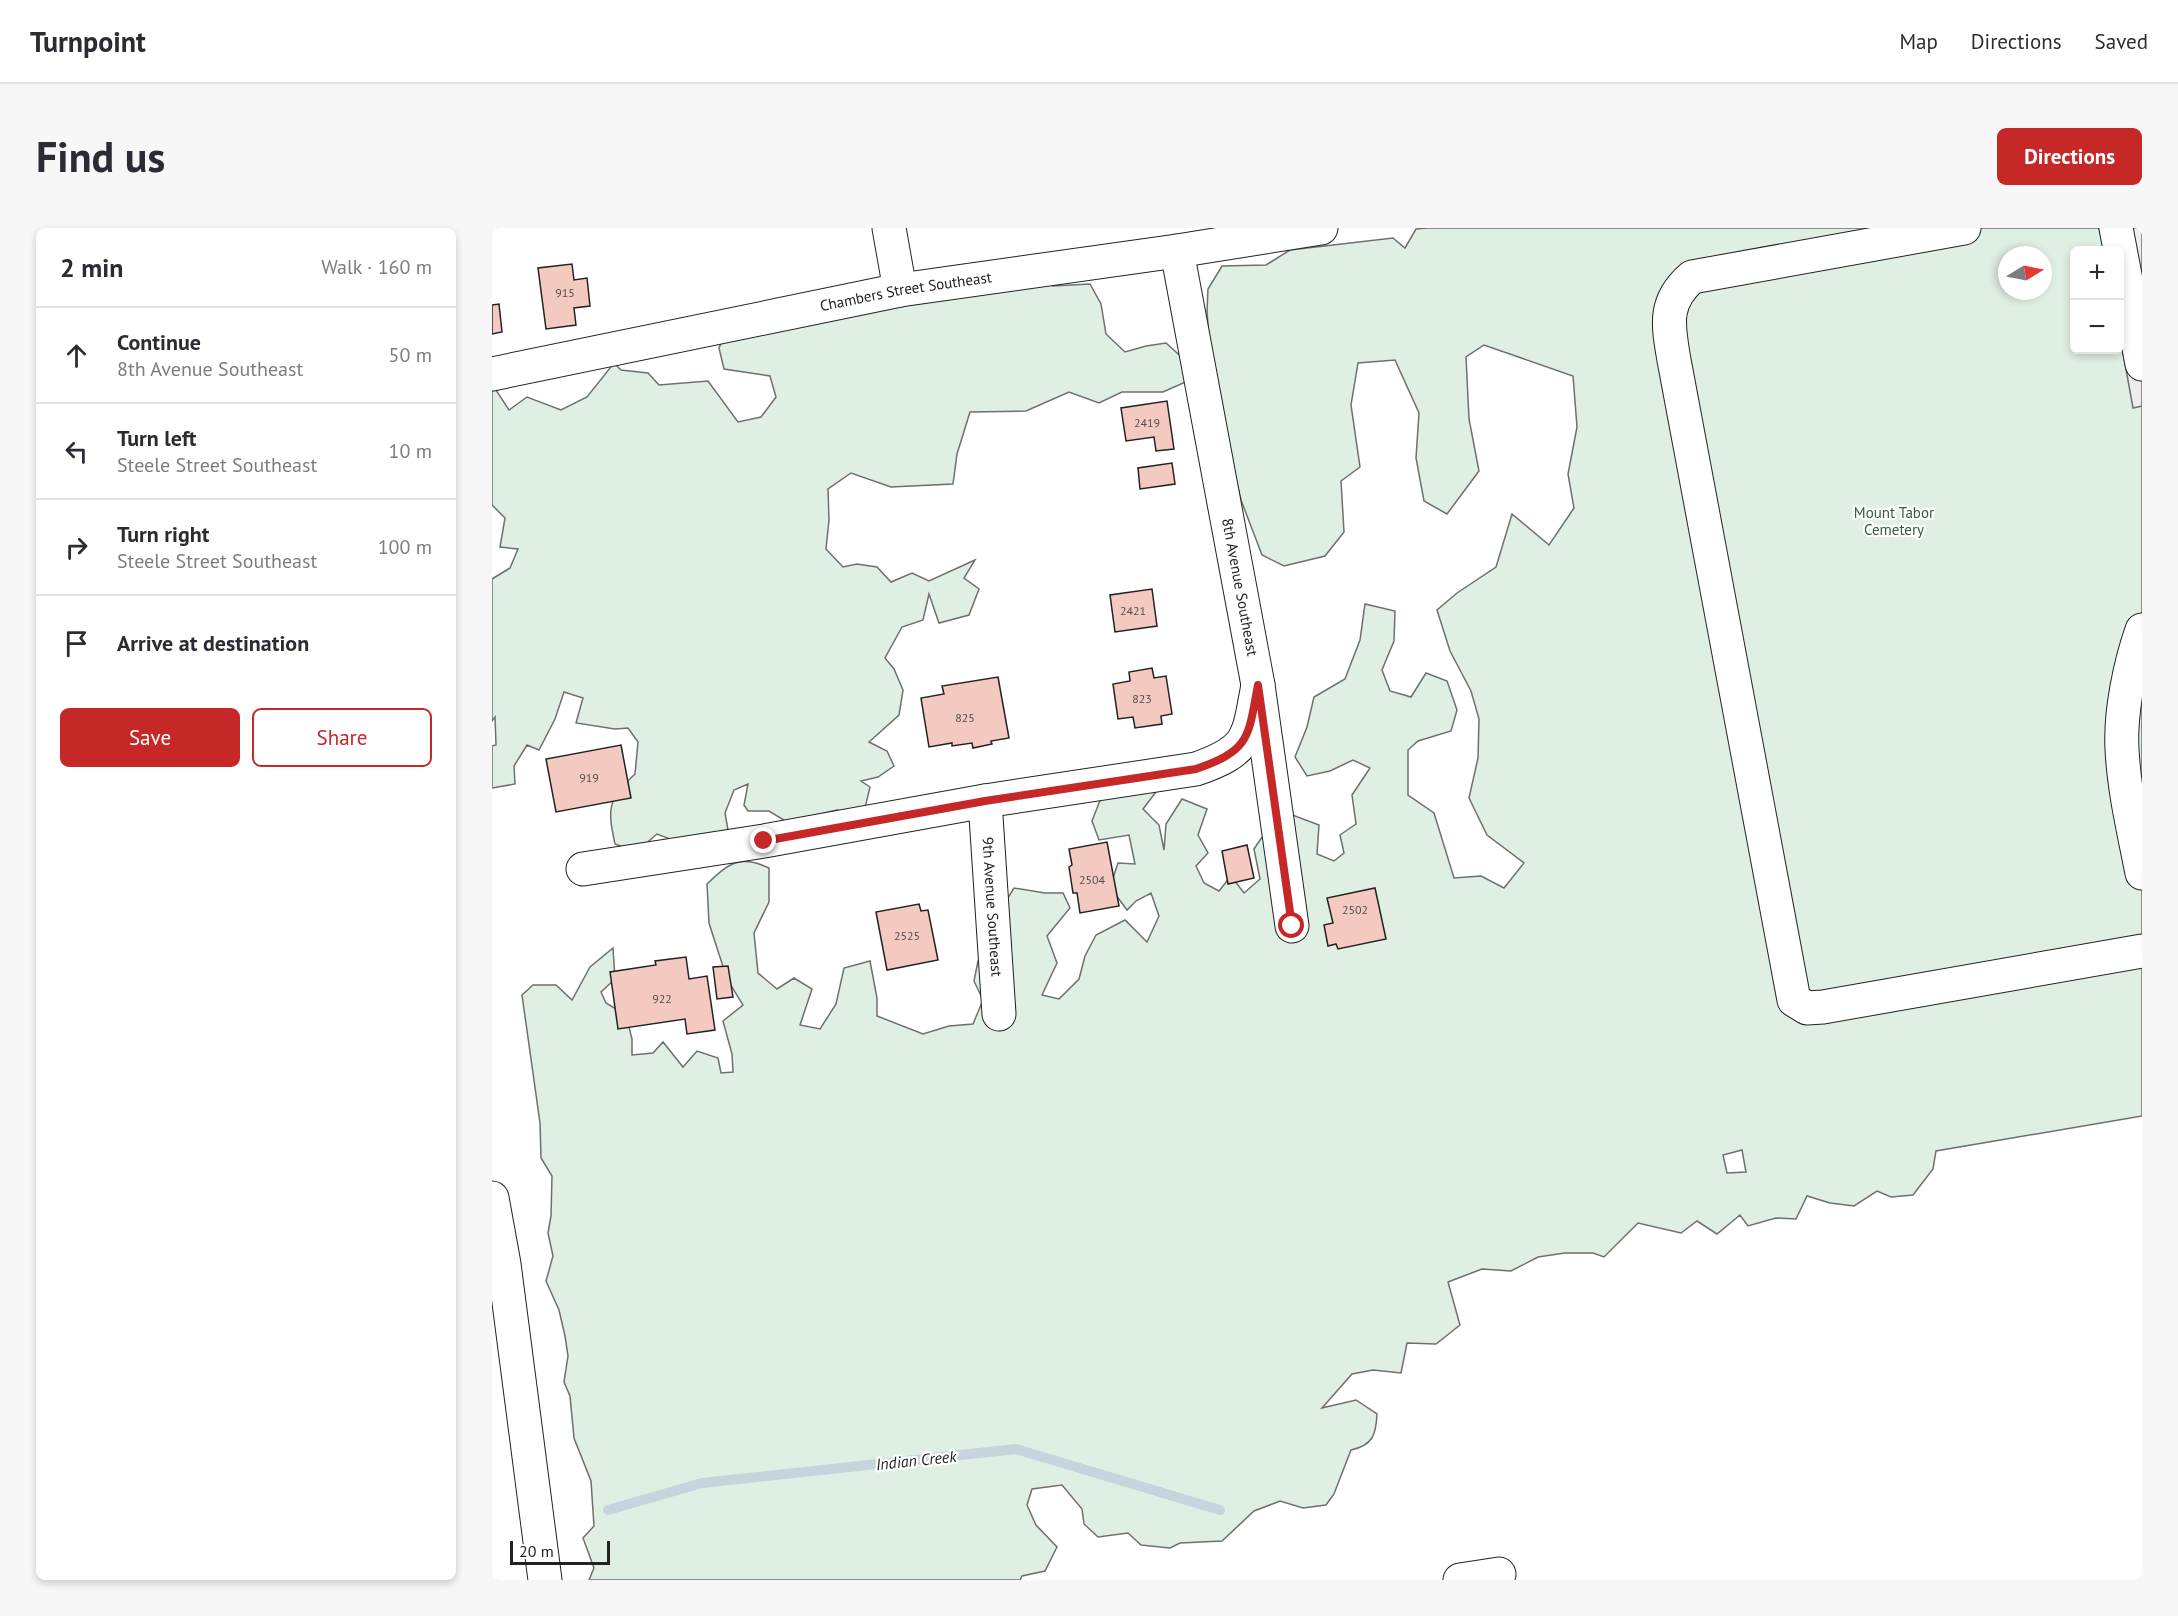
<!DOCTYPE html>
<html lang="en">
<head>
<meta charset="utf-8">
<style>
  body { margin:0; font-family:"PT Sans",sans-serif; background:#f7f7f7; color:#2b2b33 }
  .controls { position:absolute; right:18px; top:18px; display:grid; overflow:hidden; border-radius:9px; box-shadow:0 3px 9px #0003 }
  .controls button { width:54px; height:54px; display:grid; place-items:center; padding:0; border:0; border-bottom:2px solid #e1e1e2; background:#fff; color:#2b2b33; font:30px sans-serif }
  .compass { position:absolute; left:1506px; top:18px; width:54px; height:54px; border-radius:50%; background:#fff; box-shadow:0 3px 9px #0003; rotate:80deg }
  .scale { position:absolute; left:18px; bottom:15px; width:100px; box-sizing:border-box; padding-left:6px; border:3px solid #222; border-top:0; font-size:16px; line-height:21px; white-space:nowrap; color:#222; -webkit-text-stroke:4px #fff; paint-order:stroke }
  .stop { position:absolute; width:18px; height:18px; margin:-14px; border:4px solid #c62828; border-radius:50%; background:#fff }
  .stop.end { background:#c62828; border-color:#fff; box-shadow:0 2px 6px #0008 }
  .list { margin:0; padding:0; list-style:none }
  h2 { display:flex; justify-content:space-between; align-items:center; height:78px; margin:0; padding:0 24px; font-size:26px }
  h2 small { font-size:20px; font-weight:400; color:#7c7c81 }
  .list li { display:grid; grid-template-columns:39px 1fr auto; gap:18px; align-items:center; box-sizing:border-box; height:96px; padding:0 24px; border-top:2px solid #e1e1e2 }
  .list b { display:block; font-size:22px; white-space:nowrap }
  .list p { margin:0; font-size:20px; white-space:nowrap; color:#7c7c81 }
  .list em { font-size:20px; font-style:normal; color:#7c7c81 }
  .actions { display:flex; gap:12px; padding:18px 24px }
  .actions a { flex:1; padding:14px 0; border:2px solid #c62828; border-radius:9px; text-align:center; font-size:21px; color:#c62828 }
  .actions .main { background:#c62828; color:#fff }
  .icon { flex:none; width:33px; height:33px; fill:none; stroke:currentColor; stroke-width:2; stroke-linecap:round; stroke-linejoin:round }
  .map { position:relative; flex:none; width:1650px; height:1352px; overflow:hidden; border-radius:9px }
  header { display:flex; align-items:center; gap:36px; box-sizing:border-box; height:84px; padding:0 30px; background:#fff; border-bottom:2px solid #e1e1e2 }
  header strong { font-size:28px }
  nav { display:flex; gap:33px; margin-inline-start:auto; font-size:21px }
  .intro { display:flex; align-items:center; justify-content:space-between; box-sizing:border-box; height:144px; padding:0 36px }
  h1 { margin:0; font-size:42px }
  .button { padding:15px 27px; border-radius:9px; background:#c62828; color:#fff; font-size:21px; font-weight:700 }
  main { display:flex; gap:36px; padding:0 36px }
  aside { flex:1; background:#fff; border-radius:9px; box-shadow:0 3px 9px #0003 }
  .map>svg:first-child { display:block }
</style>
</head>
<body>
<header>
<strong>Turnpoint</strong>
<nav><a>Map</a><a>Directions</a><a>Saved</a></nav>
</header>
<div class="intro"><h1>Find us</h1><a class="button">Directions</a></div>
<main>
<aside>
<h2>2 min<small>Walk · 160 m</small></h2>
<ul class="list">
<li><svg class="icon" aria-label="ahead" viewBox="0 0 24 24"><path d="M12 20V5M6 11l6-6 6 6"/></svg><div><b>Continue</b><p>8th Avenue Southeast</p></div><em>50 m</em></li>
<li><svg class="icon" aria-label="left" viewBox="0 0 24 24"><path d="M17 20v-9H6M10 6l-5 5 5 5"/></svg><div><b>Turn left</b><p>Steele Street Southeast</p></div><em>10 m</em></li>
<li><svg class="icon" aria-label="right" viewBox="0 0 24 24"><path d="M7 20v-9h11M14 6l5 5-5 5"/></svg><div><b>Turn right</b><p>Steele Street Southeast</p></div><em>100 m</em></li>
<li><svg class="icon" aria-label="arrive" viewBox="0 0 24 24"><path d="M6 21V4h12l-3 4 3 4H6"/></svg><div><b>Arrive at destination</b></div></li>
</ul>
<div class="actions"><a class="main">Save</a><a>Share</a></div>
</aside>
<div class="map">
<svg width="1650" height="1352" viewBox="0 0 1650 1352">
  <rect width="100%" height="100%" fill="#fff"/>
  <!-- green -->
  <path fill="#e0efe3" stroke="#6f6f6f" stroke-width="1.5" fill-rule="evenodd" d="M 935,0 L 1650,0 L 1650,888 L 1444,923 L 1441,941 L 1421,967 L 1399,969 L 1385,963 L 1362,978 L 1338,975 L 1315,968 L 1304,991 L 1284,990 L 1256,998 L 1248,987 L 1225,1006 L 1205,993 L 1189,1005 L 1146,995 L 1112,1029 L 1101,1025 L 1073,1025 L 1046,1029 L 1019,1043 L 990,1041 L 956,1054 L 968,1097 L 944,1116 L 915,1115 L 909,1145 L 881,1142 L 860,1146 L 830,1180 L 864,1172 L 885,1186 C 884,1207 881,1217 859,1222 L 842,1266 L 834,1277 L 811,1280 L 788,1273 L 762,1283 L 730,1313 L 688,1315 L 678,1320 L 649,1317 L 636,1305 L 606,1309 L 592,1296 L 590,1281 L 570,1257 L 540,1261 L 535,1277 L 544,1297 L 565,1319 L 553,1343 L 530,1348 L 528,1352 L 97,1352 L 102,1340 L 91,1310 L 102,1298 L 99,1253 L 82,1210 L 78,1168 L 72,1154 L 76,1128 L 73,1108 L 67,1082 L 54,1053 L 61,1028 L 56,1005 L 59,988 L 60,948 L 49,930 L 48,895 L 30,767 L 41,757 L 64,757 L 80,772 L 98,739 L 121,720 L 123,751 L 109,764 L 114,775 L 134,787 L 140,811 L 140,827 L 161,825 L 171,814 L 191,839 L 205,823 L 226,830 L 229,845 L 241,844 L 240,826 L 231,793 L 251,777 L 235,751 L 217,695 L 215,656 C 236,636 247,626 277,640 L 277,674 L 262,705 L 266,745 L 285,761 L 302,750 L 320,761 L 308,797 L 328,801 L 344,776 L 352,740 L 378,733 L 385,770 L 385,788 L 431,806 L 457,798 L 481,796 L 491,772 L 482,753 L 486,733 L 519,715 L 506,686 L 522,660 L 553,665 L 571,665 L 578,680 L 555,708 L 565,735 L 550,767 L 567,771 L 587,751 L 593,728 L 604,707 L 633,692 L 655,714 L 667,688 L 659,665 L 644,673 L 635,682 L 618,659 L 626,635 L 643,636 L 637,607 L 607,612 L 600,593 L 607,575 L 626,539 L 667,560 L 651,581 L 667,597 L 672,622 L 674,596 L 690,571 L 715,581 L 706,607 L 716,625 L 704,638 L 712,655 L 727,663 L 739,648 L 752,665 L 768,651 L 762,621 L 776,600 L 798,586 L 827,597 L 825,626 L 842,633 L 852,625 L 848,607 L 864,596 L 860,567 L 878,540 L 861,532 L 838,543 L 815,548 L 803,529 L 815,499 L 822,469 L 853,451 L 868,412 L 873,376 L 903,383 L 902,413 L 890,442 L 898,463 L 919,469 L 934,445 L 955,453 L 965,482 L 959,503 L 926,513 L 916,522 L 916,567 L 942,585 L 962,650 L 989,648 L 1012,660 L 1032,635 L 995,607 L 977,570 L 986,530 L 987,491 L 979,463 L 958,423 L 945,382 L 965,365 L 1004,339 L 1020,286 L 1057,317 L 1082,280 L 1076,246 L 1085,199 L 1081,148 L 992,117 L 974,129 L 977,191 L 987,243 L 955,286 L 932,273 L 924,230 L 927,185 L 903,132 L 866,135 L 859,177 L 868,239 L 849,253 L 852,304 L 833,328 L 792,338 L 770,327 L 749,272 L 720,149 L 715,83 L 716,61 L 730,38 L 774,37 L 798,22 L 901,10 L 913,20 L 924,1 ZM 1582,22 L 1628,22 L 1628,122 L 1582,122 ZM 1515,27 L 1551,27 L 1551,63 L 1515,63 ZM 1250,922 L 1254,944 L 1235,945 L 1231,927 Z
    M 512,40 L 561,58 L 598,56 L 609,76 L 614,106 L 633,124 L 654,118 L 674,115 L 695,134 L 698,152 L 671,164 L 630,164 L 607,175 L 577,164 L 534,183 L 478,184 L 465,226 L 461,256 L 399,259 L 359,245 L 336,261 L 337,292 L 334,321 L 351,339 L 365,336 L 385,339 L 399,354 L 420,345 L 437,353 L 483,332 L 472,350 L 487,361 L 477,387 L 447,395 L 437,366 L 431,392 L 410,399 L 393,430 L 402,441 L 411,462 L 407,487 L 377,514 L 395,523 L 402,538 L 386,549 L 369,553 L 378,559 L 373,580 L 358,585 L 345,582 L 295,594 L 277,583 L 256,583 L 252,577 L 256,556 L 242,562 L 233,585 L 236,602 L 186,614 L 165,606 L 144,624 L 123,616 C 115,579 116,572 143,546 L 146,514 L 136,500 L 123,501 L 84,495 L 91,470 L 72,464 L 63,491 L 47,522 L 35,517 L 22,538 L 23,556 L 0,560 L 0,518 L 4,517 L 3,489 L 0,493 L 0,351 L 18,340 L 26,321 L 8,319 L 13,290 L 0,277 L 0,160 L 4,162 L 17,182 L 35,169 L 69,182 L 95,169 L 122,135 L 129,142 L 156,145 L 167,157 L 216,153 L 246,194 L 269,189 L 284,169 L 278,148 L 232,141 L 227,120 L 239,90 Z"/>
  <!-- parking -->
  <path fill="#ededed" stroke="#6f6f6f" stroke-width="1.5" d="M 1607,0 L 1650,0 L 1650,178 L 1641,180 L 1628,108 L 1628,22 L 1612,22 Z"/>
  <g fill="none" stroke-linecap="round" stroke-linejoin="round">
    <!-- stream -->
    <path stroke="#c7d3dd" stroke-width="10" d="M 116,1282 L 210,1255 L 524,1221 L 728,1282"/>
  </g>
  <!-- building -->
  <path fill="#f3c9c0" stroke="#222" stroke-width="1.5" d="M 80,36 L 82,52 L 95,50 L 98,78 L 82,80 L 84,97 L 54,101 L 46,40 Z
    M 7,76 L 10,104 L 0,106 L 0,77 Z
    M 675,173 L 682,221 L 664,223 L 662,209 L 634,213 L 629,180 Z
    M 680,235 L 683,256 L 648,261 L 646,240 Z
    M 660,361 L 665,398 L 623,404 L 618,367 Z
    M 660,440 L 662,450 L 674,448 L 680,486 L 669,488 L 670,496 L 643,500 L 641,489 L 626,491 L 621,456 L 638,453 L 637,444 Z
    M 506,449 L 517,510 L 499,513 L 500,516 L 481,520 L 480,515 L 460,518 L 460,515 L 437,519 L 429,470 L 452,466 L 450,458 Z
    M 129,517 L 139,570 L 64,584 L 54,531 Z
    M 615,614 L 627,678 L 588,685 L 585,665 L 581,665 L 577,639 L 580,637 L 577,621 Z
    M 755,617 L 762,650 L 736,656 L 730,623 Z
    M 883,660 L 894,711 L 846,721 L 844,716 L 836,718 L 832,697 L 841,695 L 835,670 Z
    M 427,676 L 429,683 L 436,682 L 446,732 L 395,742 L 384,684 Z
    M 194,729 L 197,751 L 215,748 L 223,802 L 195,806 L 193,791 L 126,801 L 118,744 L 164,737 L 163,733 Z
    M 236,738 L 241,769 L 225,771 L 221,739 Z"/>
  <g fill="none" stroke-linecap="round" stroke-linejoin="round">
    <!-- minor casing -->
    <g stroke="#222" stroke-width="35">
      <g id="minor">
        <path d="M 397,0 L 408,62"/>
        <path d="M 1472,0 L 1200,49 C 1171,74 1176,97 1182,132 L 1302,772 L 1315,780 L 1331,779 L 1650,723"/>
        <path d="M 1624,0 L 1650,136"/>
        <path id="s1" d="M 685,23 L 766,457 L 800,698"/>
        <path id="s2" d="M 0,146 L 408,62 L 685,23 L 829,0"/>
        <path d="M 1650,402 C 1638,436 1628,484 1630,521 C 1632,563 1642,604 1650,645"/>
        <path id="s3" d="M 493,573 L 507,786"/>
        <path d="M 91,641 L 272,613 L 493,573 L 704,541 C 759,522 756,509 766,457"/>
        <path d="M 968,1352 L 1007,1346"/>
      </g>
    </g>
    <!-- highway casing -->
    <g stroke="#222" stroke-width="35">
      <path id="highway" d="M 0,970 L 12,1036 L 53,1352"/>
    </g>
    <!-- minor -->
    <use href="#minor" stroke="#fff" stroke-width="33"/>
    <!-- highway -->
    <use href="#highway" stroke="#fff" stroke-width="33"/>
  </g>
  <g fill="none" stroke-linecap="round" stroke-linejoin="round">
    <!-- route -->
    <path stroke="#c62828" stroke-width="8" d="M 272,613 L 493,573 L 704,541 C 759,522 756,509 766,457 L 800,698"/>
  </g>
  <g text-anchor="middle" stroke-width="4.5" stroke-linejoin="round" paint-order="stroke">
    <!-- number labels -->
    <g font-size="12" fill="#564c4a">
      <text x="73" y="69">915</text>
      <text x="655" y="199">2419</text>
      <text x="641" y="387">2421</text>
      <text x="650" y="475">823</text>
      <text x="473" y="494">825</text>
      <text x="97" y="554">919</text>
      <text x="600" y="656">2504</text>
      <text x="863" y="686">2502</text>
      <text x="415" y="712">2525</text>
      <text x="170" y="775">922</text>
    </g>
    <!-- street labels -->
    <g font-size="15" fill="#222" stroke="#fff">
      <text dy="5" stroke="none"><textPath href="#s2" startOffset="422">Chambers Street Southeast</textPath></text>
      <text dy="5" stroke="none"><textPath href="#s1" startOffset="342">8th Avenue Southeast</textPath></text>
      <text dy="5" stroke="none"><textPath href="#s3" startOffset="106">9th Avenue Southeast</textPath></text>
    </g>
    <!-- park labels -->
    <g font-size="15" fill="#2f5e38" stroke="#fff">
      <text x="1402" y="290">Mount Tabor<tspan x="1402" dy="17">Cemetery</tspan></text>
    </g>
    <!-- water labels -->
    <g font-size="16" font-style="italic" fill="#222" stroke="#fff">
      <text transform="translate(424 1232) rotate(-6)" y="6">Indian Creek</text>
    </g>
  </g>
</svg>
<div class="controls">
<button>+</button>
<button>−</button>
</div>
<svg class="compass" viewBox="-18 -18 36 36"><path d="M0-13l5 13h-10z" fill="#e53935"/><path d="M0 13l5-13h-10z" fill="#7c7c81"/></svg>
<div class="scale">20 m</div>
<div class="stop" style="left:800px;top:698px"></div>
<div class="stop end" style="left:272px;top:613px"></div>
</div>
</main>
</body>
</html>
